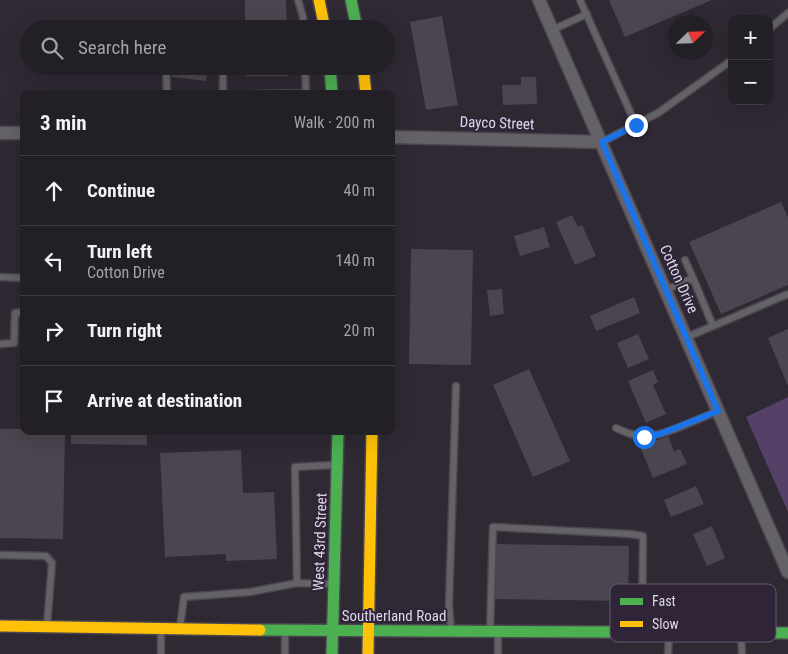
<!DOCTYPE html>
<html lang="en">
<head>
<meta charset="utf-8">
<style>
  body { margin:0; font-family:"Roboto Condensed",sans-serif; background:#2e2c32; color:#f1f3f6 }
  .controls { position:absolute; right:15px; top:15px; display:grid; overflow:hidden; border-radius:10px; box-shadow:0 5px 20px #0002 }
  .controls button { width:45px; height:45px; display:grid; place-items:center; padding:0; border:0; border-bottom:1px solid #3f3d43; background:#221f26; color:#f1f3f6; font:25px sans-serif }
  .compass { position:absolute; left:668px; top:15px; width:45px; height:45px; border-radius:50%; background:#221f26; box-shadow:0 5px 20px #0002; rotate:67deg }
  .stop { position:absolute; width:15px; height:15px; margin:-11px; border:4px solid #1a73e8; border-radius:50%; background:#fff }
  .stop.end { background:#1a73e8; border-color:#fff; box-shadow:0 1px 5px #0008 }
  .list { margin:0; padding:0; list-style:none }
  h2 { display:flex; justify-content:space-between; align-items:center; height:65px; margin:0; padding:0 20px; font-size:21px }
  h2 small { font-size:16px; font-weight:400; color:#a2a2a7 }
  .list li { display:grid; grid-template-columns:32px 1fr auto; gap:15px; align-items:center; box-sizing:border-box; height:70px; padding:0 20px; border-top:1px solid #3f3d43 }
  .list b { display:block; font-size:19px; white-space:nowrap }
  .list p { margin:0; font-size:16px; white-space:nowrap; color:#a2a2a7 }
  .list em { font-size:16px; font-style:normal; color:#a2a2a7 }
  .icon { flex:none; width:28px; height:28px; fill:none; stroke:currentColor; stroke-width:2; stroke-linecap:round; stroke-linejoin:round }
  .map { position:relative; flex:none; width:788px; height:654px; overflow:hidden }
  .search { position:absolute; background:#221f26; box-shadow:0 5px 20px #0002; left:20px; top:20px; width:375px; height:55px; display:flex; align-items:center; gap:12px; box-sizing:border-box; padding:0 18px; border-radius:28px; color:#a2a2a7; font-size:19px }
  .panel { position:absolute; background:#221f26; box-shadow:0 5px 20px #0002; left:20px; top:90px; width:375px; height:345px; border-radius:10px }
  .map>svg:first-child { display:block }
</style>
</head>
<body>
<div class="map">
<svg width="788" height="654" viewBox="0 0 788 654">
  <rect width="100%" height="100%" fill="#2e2933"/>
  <!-- green -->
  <path fill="#554068" d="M 788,397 L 788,512 L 746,417 Z"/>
  <!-- building -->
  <path fill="#4a454e" d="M 245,0 L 286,0 L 287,29 L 245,29 Z
    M 609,0 L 712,0 L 625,37 Z
    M 442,16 L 458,105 L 426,110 L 410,22 Z
    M 173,66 L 208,66 L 206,81 L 172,77 Z
    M 246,66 L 288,66 L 288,76 L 246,76 Z
    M 521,77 L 536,77 L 537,104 L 503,105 L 502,85 L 521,85 Z
    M 781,202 L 788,217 L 788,285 L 721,314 L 689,242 Z
    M 572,215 L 578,227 L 582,225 L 596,256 L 575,265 L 556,222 Z
    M 544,227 L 550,247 L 520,256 L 514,236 Z
    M 411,249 L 473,250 L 471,365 L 409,364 Z
    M 502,289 L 504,314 L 490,316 L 487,290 Z
    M 634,297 L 640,313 L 596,331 L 590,316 Z
    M 788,329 L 788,386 L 768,338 Z
    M 638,334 L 649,359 L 628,368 L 617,343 Z
    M 529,369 L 570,461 L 533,477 L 493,385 Z
    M 653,370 L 658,382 L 653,385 L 666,414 L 646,423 L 628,381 Z
    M 0,429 L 24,429 L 24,431 L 65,431 L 63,539 L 0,538 Z
    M 71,431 L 147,431 L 147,445 L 71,444 Z
    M 668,436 L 674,451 L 680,449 L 687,464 L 653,478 L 640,447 Z
    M 241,450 L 243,493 L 274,492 L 277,559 L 226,561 L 226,554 L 165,557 L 160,453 Z
    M 696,486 L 704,504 L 671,517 L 664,500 Z
    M 712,526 L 725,558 L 707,566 L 693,534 Z
    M 496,544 L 629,546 L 628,601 L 495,599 Z"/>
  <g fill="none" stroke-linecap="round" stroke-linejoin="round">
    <!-- lane casing -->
    <g stroke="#4a464f" stroke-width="9">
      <path id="lane" d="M 298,0 L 303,17 L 303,29
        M 580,0 L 636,125
        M 769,29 L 788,13
        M 552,30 L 587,14
        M 166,66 L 167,94
        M 223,66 L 223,94
        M 257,94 L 306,93 L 305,66
        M 602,142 L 658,113 L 732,60
        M 685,260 L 693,278
        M 0,277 L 24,278
        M 666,290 L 693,278 L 713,326 L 687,337
        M 713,326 L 788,294
        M 0,344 L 14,343 L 15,313 L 24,312
        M 616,428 C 625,432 633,436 643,436 C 661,438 700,418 718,411
        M 0,555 L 46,556 L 52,563 L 47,626
        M 332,584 L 297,583 L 295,467 L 335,465
        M 180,627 L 184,597 L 250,592 L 297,583
        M 451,631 L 449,604 L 456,386
        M 490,631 L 493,527 L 631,534 L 643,536 L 642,631
        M 285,633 L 285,654
        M 498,633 L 498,654
        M 741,635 L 742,654
        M 161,654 L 161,630
        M 668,654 L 669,634"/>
    </g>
    <!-- street casing -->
    <g stroke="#4a464f" stroke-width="15">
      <path id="street" d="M 539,0 L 788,572
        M 0,133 L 24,133
        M 391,137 L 602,142"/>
    </g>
    <!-- fast casing -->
    <g stroke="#4a464f" stroke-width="14">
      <path id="fast" d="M 351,0 L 357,29
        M 330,66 L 332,94
        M 260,630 L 788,633
        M 332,654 L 338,431"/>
    </g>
    <!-- slow casing -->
    <g stroke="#4a464f" stroke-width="14">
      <path id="slow" d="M 319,0 L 325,29
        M 363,66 L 366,94
        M 0,626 L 260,630
        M 368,654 L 372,431"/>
    </g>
    <!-- lane -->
    <use href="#lane" stroke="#646267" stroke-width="6"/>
    <!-- street -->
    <use href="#street" stroke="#646267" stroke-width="12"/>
    <!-- fast -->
    <use href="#fast" stroke="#4caf50" stroke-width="11"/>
    <!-- slow -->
    <use href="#slow" stroke="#ffc107" stroke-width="11"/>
  </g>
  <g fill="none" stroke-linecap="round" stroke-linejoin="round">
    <!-- route -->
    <path stroke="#1a73e8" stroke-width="6" d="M 636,125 L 602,142 L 718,411 L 660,434 L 644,437"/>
  </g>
  <g text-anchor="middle" stroke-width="4" stroke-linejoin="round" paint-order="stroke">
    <!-- street labels -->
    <g font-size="15" fill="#dfd8e6" stroke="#2f2438">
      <text transform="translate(497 123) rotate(2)" y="5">Dayco Street</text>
      <text transform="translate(679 279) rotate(66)" y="5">Cotton Drive</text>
      <text transform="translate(320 542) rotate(-88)" y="5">West 43rd Street</text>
      <text x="394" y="621">Southerland Road</text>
    </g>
  </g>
  <!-- legend -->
  <rect x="610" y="584" width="166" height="58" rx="8" fill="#2f2438" stroke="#645a6c" stroke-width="1"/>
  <rect x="620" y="598" width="23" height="7" fill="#4caf50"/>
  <rect x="620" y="621" width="23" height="6" fill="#ffc107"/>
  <g font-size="14" fill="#dfd8e6">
    <text x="652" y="606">Fast</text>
    <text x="652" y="629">Slow</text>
  </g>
</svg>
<div class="controls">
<button>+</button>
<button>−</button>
</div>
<svg class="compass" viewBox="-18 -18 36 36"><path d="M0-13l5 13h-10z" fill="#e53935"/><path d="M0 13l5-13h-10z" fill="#a2a2a7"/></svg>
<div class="stop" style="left:644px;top:437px"></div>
<div class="stop end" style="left:636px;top:125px"></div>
<div class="search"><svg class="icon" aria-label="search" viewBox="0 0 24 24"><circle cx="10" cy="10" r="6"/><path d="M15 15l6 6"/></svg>Search here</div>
<section class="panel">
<h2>3 min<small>Walk · 200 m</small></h2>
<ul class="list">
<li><svg class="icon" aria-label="ahead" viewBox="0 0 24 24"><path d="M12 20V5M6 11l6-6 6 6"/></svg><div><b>Continue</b></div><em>40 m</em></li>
<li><svg class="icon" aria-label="left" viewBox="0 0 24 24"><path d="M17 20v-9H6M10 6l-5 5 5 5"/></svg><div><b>Turn left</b><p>Cotton Drive</p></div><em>140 m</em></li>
<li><svg class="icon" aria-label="right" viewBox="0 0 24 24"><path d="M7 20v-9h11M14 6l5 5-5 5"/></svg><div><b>Turn right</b></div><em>20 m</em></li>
<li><svg class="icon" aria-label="arrive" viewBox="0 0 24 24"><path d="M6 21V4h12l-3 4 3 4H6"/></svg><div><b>Arrive at destination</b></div></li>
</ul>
</section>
</div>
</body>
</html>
